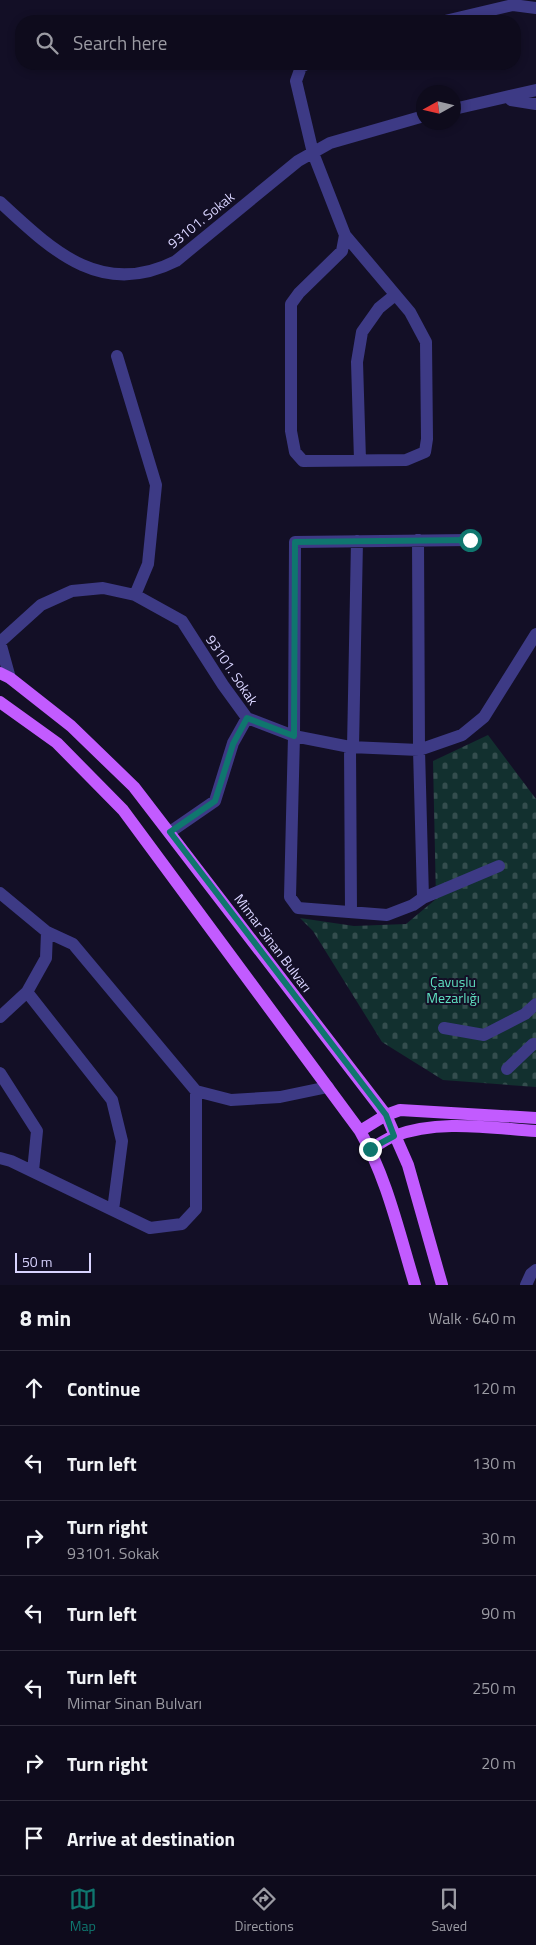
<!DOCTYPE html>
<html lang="en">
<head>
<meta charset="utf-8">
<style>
  body { margin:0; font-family:"Titillium Web",sans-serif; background:#171425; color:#f1f3f6 }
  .compass { position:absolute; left:416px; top:85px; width:45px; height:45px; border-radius:50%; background:#0e0b1c; box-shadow:0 2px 8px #0003; rotate:262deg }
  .scale { position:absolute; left:15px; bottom:12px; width:76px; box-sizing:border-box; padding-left:5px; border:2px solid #d9d4ff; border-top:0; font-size:14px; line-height:18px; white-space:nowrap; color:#d9d4ff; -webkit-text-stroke:4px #130f26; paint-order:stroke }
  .stop { position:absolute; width:15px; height:15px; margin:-11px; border:4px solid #0f766e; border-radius:50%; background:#fff }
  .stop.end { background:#0f766e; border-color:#fff; box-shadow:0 1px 5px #0008 }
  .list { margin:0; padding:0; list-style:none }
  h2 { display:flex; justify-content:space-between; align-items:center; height:65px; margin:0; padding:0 20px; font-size:21px }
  h2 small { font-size:16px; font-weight:400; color:#9b9ba3 }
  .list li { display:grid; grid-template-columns:32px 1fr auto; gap:15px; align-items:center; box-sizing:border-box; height:75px; padding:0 20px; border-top:1px solid #2e2b3b }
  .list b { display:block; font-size:19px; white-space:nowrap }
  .list p { margin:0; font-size:16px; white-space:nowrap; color:#9b9ba3 }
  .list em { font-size:16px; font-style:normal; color:#9b9ba3 }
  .icon { flex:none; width:28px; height:28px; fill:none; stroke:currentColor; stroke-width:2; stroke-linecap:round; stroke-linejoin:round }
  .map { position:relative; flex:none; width:536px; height:1285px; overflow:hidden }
  .search { position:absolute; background:#0e0b1c; box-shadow:0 2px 8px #0003; left:15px; right:15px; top:15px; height:55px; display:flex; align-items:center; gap:12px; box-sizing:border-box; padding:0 18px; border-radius:20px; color:#9b9ba3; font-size:19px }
  .sheet { height:590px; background:#0e0b1c }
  nav { display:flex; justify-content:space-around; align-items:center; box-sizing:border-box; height:70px; border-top:1px solid #2e2b3b; background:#0e0b1c; font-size:14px; color:#9b9ba3 }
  nav a { display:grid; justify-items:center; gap:2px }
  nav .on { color:#0f766e }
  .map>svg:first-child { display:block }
</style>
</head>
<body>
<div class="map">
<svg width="536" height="1285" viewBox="0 0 536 1285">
  <defs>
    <pattern id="cemetery-stones" width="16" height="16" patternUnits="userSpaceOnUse" patternTransform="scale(1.25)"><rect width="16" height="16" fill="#12302f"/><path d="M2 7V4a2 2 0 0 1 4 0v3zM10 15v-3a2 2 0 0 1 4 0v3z" fill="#344d4e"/></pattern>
  </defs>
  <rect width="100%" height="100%" fill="#130f26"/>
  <!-- cemetery -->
  <path fill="url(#cemetery-stones)" d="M 488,735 L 536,799 L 536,1087 L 443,1080 L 382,1042 L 313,931 L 300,918 L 354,926 L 406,924 L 436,899 L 433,761 Z"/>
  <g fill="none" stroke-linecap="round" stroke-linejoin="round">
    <!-- minor -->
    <path stroke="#3d3a85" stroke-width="12" d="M 445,21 L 513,5 L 536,8
      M 306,64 L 301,67 L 296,81 L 313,153 L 345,235 L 410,312 L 426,342 L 427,439 L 425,452 L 406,460 L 303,461 L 295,452 L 291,431 L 291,304 L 299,293 L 342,251 L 345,235
      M 511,100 L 536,104
      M 454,109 L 536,90
      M 0,202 C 52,250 101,299 176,261 L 298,161 L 330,143 L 424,116
      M 117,356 L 156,485 L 148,564 L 135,595
      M 360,460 L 357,362 L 362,332 L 379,308 L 395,295
      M 418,540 L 419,750 L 423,898
      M 470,540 L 295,542 L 294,736 L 290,897 L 298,908 L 387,915 L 413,905 L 423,898 L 499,866
      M 0,642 L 41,605 L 72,591 L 103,588 L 135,595 L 182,621 L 223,685 L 247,718 L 294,736 L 350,747 L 419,750 L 462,735 L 484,717 L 536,634
      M 0,642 L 10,678
      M 350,747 L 351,912
      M 353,747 L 357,541
      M 170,832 L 215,801 L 233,743 L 247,718
      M 0,893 L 47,932 L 46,958 L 27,992 L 0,1017
      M 27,992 L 112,1100 L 122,1141 L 113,1210
      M 444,1028 L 484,1035 L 525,1014 L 536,1004
      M 507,1069 L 533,1044 L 536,1044
      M 0,1073 L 37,1131 L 33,1171
      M 196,1091 L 231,1100 L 280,1097 L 328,1087
      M 0,1158 L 11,1161 L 150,1228 L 182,1224 L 196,1209 L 196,1091 L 73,944 L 47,932
      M 526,1285 L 531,1274 L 536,1270"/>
    <!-- major -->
    <path stroke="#c25bff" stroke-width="12" d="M 0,673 L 10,678 L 71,726 L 134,787 L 386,1115 L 408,1165 L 442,1285
      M 0,702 L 57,743 L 123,810 L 360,1131 C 387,1178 399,1233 415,1285
      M 360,1131 L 386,1115 L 400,1110 L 536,1118
      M 370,1149 C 378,1145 386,1139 394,1136 C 439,1119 490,1128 536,1131"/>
  </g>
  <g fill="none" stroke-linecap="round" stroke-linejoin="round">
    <!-- route -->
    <path stroke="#0f766e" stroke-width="6" d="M 370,1149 L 394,1136 L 386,1115 L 170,832 L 215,801 L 233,744 L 247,718 L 294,736 L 295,542 L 470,540"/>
  </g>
  <g text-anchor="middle" stroke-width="4" stroke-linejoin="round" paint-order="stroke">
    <!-- street labels -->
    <g font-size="14" fill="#d9d4ff" stroke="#130f26">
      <text transform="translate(201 220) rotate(-39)" y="5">93101. Sokak</text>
      <text transform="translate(232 670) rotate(56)" y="5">93101. Sokak</text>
      <text transform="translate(273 943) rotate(53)" y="5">Mimar Sinan Bulvarı</text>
    </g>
    <!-- park labels -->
    <g font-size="14" fill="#5fe0c0" stroke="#130f26">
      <text x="453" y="987">Çavuşlu<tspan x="453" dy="16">Mezarlığı</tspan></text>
    </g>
  </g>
</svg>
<svg class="compass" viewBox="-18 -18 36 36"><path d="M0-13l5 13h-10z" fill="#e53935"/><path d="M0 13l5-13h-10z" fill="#9b9ba3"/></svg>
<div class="scale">50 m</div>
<div class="stop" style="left:470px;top:540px"></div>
<div class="stop end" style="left:370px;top:1149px"></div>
<div class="search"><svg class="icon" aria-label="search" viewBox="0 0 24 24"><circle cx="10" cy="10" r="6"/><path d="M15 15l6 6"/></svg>Search here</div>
</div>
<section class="sheet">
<h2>8 min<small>Walk · 640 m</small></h2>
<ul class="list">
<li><svg class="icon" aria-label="ahead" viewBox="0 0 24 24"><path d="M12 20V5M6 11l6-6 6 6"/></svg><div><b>Continue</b></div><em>120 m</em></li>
<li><svg class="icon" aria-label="left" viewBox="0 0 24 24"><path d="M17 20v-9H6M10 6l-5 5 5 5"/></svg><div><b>Turn left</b></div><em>130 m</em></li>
<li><svg class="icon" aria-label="right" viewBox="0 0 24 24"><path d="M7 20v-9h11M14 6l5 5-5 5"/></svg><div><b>Turn right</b><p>93101. Sokak</p></div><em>30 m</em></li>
<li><svg class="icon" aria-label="left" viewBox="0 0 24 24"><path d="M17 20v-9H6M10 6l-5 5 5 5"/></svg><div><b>Turn left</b></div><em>90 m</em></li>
<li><svg class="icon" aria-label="left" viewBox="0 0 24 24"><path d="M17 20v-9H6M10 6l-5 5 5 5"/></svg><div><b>Turn left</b><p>Mimar Sinan Bulvarı</p></div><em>250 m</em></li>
<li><svg class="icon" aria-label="right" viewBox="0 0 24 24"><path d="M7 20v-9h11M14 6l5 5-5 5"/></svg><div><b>Turn right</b></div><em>20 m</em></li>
<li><svg class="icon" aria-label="arrive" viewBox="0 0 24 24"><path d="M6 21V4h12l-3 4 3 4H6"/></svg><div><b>Arrive at destination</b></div></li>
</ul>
</section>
<nav>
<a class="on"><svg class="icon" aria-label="map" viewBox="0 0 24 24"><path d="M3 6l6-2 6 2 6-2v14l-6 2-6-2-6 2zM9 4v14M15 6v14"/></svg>Map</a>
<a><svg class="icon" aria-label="directions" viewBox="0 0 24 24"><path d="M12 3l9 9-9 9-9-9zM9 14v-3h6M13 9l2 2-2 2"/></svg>Directions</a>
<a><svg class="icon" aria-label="saved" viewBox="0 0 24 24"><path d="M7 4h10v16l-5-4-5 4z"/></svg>Saved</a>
</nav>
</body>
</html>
